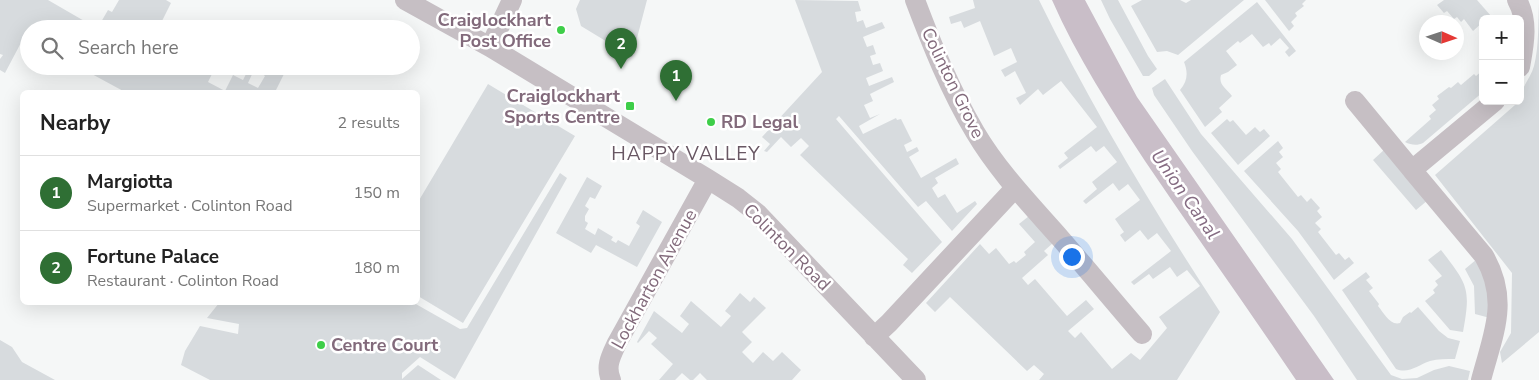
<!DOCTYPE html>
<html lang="en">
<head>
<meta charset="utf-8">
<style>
  body { margin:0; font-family:"Nunito Sans",sans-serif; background:#f2f2f2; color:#222 }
  .controls { position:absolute; right:15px; top:15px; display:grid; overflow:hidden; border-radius:8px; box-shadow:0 5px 20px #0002 }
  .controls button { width:45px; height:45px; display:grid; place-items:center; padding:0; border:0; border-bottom:1px solid #e0e0e0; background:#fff; color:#222; font:25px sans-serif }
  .compass { position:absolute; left:1419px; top:15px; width:45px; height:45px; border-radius:50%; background:#fff; box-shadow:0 5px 20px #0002; rotate:93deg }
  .you { position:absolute; left:1071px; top:256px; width:18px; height:18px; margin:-12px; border:4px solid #fff; border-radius:50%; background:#1a73e8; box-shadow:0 0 0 8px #1a73e833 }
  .badge { display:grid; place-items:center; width:32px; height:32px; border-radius:50%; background:#2f6f34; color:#fff; font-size:16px; font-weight:700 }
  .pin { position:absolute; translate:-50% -41px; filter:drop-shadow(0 1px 2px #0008) }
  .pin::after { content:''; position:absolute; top:26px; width:18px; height:15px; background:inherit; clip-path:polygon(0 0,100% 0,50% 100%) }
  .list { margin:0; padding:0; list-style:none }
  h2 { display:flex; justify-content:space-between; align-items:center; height:65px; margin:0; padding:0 20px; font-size:21px }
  h2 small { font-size:16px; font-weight:400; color:#767676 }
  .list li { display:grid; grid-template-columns:32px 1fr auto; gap:15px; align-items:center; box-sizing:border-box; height:75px; padding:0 20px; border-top:1px solid #e0e0e0 }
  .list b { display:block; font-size:19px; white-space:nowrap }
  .list p { margin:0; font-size:16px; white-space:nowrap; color:#767676 }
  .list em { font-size:16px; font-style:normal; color:#767676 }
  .icon { flex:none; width:28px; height:28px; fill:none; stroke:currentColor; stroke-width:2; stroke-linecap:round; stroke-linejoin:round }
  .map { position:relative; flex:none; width:1539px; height:380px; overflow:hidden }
  .search { position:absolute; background:#fff; box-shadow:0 5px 20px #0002; left:20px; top:20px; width:400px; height:55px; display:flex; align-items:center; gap:12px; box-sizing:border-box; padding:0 18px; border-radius:28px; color:#767676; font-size:19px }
  .panel { position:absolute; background:#fff; box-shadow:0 5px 20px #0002; left:20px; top:90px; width:400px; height:215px; border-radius:8px }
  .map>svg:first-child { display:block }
</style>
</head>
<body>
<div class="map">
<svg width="1539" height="380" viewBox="0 0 1539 380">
  <rect width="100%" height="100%" fill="#f5f7f7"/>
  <!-- green -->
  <path fill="#d7dbde" d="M 0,0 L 48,0 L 86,22 L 82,29 L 29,29 L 29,39 L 24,37 L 5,73 L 0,70 L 0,59 L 3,55 L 0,54 Z
    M 119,0 L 166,0 L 171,3 L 158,29 L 97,29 L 108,10 L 112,12 Z
    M 580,0 L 647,0 L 632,57 L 581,26 L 576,9 Z
    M 795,0 L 858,1 L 861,11 L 855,12 L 857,22 L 863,20 L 866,28 L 882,22 L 885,28 L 863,37 L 867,47 L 873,45 L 876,54 L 870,56 L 873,65 L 880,63 L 883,71 L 866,78 L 869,86 L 892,77 L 894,82 L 870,94 L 873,101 L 864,105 L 870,118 L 880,114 L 859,126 L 863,134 L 896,118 L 897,120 L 901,119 L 912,141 L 904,145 L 907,152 L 917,147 L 919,151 L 909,157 L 921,178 L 956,158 L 959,164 L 935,178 L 938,183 L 932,188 L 938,198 L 945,194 L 957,213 L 975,201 L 977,204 L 952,231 L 926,201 L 918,207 L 839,116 L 836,119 L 942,242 L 912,273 L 903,265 L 908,259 L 800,155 L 809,146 L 801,138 L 791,147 L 781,137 L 767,152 L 764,151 L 770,144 L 762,137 L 822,72 Z
    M 973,0 L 1039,0 C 1092,108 1154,211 1220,312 L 1177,380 L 1039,380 L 1044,374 L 1034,365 L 1027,371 L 950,297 L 935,312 L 926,303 L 980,244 L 989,254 L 996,248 L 1009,264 L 1014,261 L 1016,263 L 1026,255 L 1024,252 L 1035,242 L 1019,224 L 1029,216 L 1053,243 L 1044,251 L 1048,255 L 1022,278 L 1028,285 L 1035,279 L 1067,316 L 1086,300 L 1094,309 L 1068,331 L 1075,338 L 1081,332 L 1112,369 L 1131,353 L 1140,360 L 1167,328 L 1159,317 L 1200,286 L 1187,270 L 1177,277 L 1170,267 L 1153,279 L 1149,274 L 1134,285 L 1131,282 L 1171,251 L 1157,233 L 1148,240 L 1140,230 L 1125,242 L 1120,235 L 1124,232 L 1115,219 L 1140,200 L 1128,184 L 1119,191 L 1113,183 L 1086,204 L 1083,201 L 1097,189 L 1092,182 L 1117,162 L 1104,146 L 1096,152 L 1091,146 L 1060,169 L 1058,166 L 1068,158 L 1064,153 L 1097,127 L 1061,81 L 1043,95 L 1038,89 L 1020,105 L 1016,98 L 1026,93 L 1015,71 L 1005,77 L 1001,70 L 1017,62 L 1011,48 L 994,56 L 980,21 L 964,28 L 961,21 L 951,24 L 949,17 L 975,8 Z
    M 1101,0 L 1118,0 L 1148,56 L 1157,69 L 1149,76 L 1143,76 L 1110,19 Z
    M 1142,0 L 1180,0 L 1186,3 L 1191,0 L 1244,0 L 1178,55 L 1167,51 L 1157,52 L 1131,6 Z
    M 1265,0 L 1306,0 L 1302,4 L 1304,6 L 1295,13 L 1297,16 L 1291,22 L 1294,26 L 1289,31 Z
    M 1444,0 L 1477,0 L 1491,16 L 1487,19 L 1483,19 L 1483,22 L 1473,31 L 1464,19 L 1461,22 L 1457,17 L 1454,19 L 1447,11 L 1444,13 L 1437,5 Z
    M 1257,2 L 1296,51 L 1289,57 L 1285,52 L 1289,48 L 1280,38 L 1271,46 L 1269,43 L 1263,47 L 1252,34 L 1240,43 L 1238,41 L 1226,51 L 1237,65 L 1228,72 L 1221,75 C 1218,85 1227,89 1232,96 L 1219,108 L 1222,112 L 1205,127 L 1180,90 C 1188,81 1188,72 1184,62 Z
    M 1539,3 L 1539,332 L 1502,363 L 1500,352 L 1511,333 L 1512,273 L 1435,175 L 1515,105 L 1517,101 L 1520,101 C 1520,88 1531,78 1534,66 C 1539,46 1538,24 1539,3 Z
    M 77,66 L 166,66 L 176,72 L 180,66 L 191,72 L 194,66 L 216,66 L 208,82 L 225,91 L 233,75 L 243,80 L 249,68 L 254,70 L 248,83 L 258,88 L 265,76 L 261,73 L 264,67 L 268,69 L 270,66 L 288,66 L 275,92 L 125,92 Z
    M 1483,70 L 1483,92 L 1423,143 C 1417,146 1411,145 1405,142 L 1431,119 L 1429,116 L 1436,110 L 1432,105 L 1439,99 L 1437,96 L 1449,87 L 1451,88 L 1458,82 L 1461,85 L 1474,74 L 1476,76 Z
    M 1165,79 L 1201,134 L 1292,239 L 1391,375 L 1402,379 L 1417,378 L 1434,370 L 1449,366 L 1470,371 L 1468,380 L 1357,380 L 1314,316 L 1192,151 L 1154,95 L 1152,88 Z
    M 488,84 L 575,136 L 463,323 L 418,296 L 418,202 Z
    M 1227,119 L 1230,122 L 1233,120 L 1246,135 L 1255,127 L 1260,132 L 1264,129 L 1270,136 L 1238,165 L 1211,133 Z
    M 1278,141 L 1283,148 L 1279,152 L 1283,157 L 1276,163 L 1281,169 L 1278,172 L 1298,197 L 1301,195 L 1307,202 L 1311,198 L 1320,208 L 1317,211 L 1322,217 L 1315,223 L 1321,229 L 1318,232 L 1336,255 L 1339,253 L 1345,260 L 1349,257 L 1354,263 L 1334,280 L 1298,231 L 1244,171 Z
    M 1385,149 L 1428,200 L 1416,210 L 1373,160 Z
    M 560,173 L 567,178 L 455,379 L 420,357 L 402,373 L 402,379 L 418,365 L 441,380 L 210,380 L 181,365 L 185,351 L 200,326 L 238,334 L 239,324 L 207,318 L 219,303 L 414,303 L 460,329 L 467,328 Z
    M 587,177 L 602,186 L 595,199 L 590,197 L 585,206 L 589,209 L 585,216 L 585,221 L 588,223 L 585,229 L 595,235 L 598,228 L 613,237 L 611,240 L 616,243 L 618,240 L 629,246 L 640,226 L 636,223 L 643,210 L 662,222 L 637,267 L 596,245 L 591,253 L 556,233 Z
    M 1441,250 C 1468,285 1471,288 1463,332 L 1450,330 L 1425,301 L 1435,293 L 1433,290 L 1438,285 L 1435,281 L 1442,276 L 1428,260 Z
    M 1477,259 L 1488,282 L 1490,318 L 1475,314 L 1474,286 L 1465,269 Z
    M 1366,272 L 1370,277 L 1366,280 L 1373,288 L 1369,291 L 1379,304 L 1378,306 C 1384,313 1390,326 1400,323 L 1403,317 L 1410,312 L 1411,313 L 1418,307 L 1439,331 L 1448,338 L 1460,341 L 1455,359 C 1446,359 1438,359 1430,361 C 1418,365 1409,374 1396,369 L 1342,290 Z
    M 740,293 L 750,302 L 754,297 L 766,308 L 742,332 L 752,342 L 742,352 L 753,363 L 763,352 L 773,361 L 782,352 L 801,370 L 792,380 L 707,380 L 700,373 L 693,380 L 690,380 L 682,373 L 675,380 L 659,380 L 673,364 L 651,344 L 657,338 L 649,331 L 638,343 L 637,342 L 654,311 L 682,333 L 689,324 L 680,316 L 691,301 L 721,327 L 731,316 L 725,311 Z
    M 0,340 L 12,347 L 22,362 L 55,380 L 0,380 Z"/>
  <!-- water -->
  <path fill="#c9bec8" d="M 1052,0 L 1085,0 L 1137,97 L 1334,380 L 1296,380 C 1247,307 1195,235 1145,161 C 1111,109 1077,57 1052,0 Z"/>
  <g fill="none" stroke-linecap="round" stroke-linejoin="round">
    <!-- minor -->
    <path stroke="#c6bfc4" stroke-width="20" d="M 405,0 L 490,47 L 708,179 L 738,198 L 757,213 L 916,380
      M 915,0 C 932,45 950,90 975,132 C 998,171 1030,204 1060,238 C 1088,270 1114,302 1142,334
      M 1517,0 C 1529,21 1524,45 1520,67
      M 490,47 L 512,0
      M 1355,101 L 1412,170 L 1495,101
      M 1412,170 L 1484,256 C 1510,301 1493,334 1481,380
      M 874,337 L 889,323 L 1015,188
      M 611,380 C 605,366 611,356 617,343 L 708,179"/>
  </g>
  <!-- markers -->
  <g fill="#3ece49" stroke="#fff" stroke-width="2">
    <circle cx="561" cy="30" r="5"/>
    <rect x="625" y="101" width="10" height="10" rx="2.5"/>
    <circle cx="711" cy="122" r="5"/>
    <circle cx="321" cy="345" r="5"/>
  </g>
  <g text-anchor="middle" stroke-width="5" stroke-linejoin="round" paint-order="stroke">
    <!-- poi labels -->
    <g font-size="18" font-weight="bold" fill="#826a7b" stroke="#fff" text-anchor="end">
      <text x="551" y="26">Craiglockhart<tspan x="551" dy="21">Post Office</tspan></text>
      <text x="620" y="102">Craiglockhart<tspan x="620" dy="21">Sports Centre</tspan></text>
      <text x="721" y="128" text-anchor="start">RD Legal</text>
      <text x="331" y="351" text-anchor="start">Centre Court</text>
    </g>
    <!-- street labels -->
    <g font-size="18" fill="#826a7b" stroke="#fff">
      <text transform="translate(953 83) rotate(64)" y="6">Colinton Grove</text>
      <text transform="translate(787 247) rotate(45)" y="6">Colinton Road</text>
      <text transform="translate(654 279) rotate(-61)" y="6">Lockharton Avenue</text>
    </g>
    <!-- neighbourhood labels -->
    <g font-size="19" letter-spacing="1" fill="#685763" stroke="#fff">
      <text x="686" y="160">HAPPY VALLEY</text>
    </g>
    <!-- water labels -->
    <g font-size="19" font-style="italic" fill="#856b82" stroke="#fff">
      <text transform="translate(1186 194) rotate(55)" y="7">Union Canal</text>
    </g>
  </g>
</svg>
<div class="controls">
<button>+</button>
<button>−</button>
</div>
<svg class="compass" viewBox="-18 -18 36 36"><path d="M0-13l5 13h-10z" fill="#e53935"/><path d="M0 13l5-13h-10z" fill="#767676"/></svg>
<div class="you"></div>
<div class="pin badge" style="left:676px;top:101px">1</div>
<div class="pin badge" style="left:621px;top:69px">2</div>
<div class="search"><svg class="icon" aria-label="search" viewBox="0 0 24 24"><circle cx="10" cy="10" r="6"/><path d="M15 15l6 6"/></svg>Search here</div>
<section class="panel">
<h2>Nearby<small>2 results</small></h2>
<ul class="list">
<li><span class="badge">1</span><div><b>Margiotta</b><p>Supermarket · Colinton Road</p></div><em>150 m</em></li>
<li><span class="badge">2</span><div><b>Fortune Palace</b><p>Restaurant · Colinton Road</p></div><em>180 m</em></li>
</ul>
</section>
</div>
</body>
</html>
